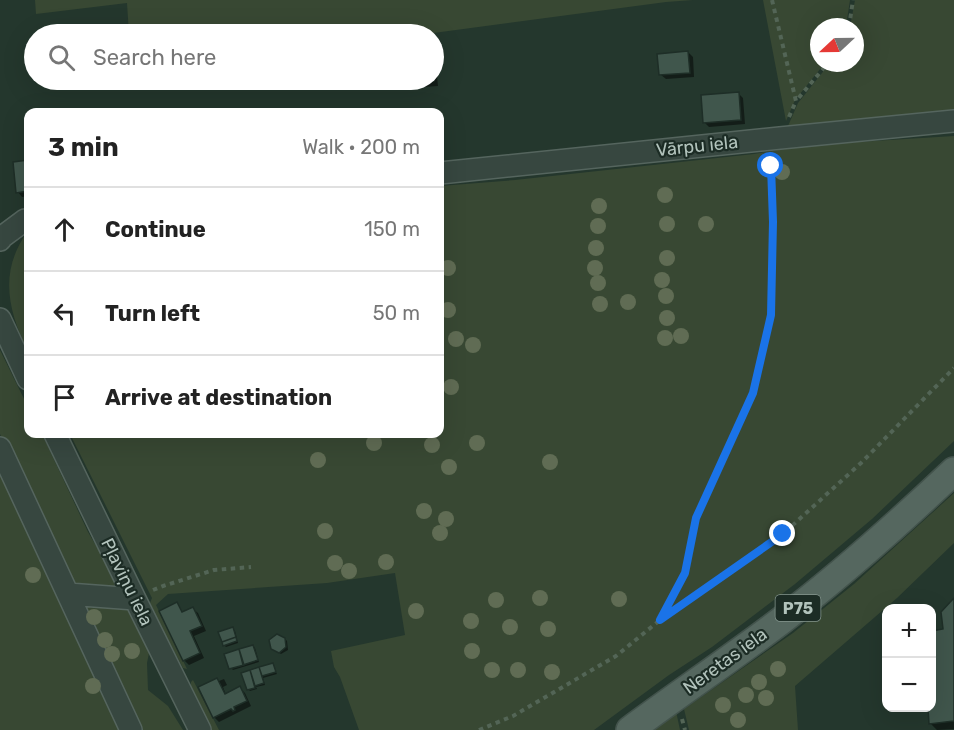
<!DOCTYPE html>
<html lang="en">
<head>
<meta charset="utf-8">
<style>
  body { margin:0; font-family:Rubik,sans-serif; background:#f6f6f6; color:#222 }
  .controls { position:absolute; right:18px; bottom:18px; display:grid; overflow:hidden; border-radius:12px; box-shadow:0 6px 24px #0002 }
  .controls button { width:54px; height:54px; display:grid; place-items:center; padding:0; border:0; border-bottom:2px solid #e0e0e0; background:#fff; color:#222; font:30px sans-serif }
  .compass { position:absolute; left:810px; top:18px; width:54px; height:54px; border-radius:50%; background:#fff; box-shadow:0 6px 24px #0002; rotate:248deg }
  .stop { position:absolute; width:18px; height:18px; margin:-14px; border:4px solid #1a73e8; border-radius:50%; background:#fff }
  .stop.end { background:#1a73e8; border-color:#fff; box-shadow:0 2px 6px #0008 }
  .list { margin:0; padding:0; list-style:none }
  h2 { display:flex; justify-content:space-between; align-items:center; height:78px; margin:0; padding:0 24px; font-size:26px }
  h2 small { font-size:20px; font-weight:400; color:#767676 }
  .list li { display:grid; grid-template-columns:39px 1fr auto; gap:18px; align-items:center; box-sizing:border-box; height:84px; padding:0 24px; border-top:2px solid #e0e0e0 }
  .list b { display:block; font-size:22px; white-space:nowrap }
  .list em { font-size:20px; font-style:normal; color:#767676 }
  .icon { flex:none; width:33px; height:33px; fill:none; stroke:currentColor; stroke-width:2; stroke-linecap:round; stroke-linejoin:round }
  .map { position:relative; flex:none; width:954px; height:730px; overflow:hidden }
  .search { position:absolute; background:#fff; box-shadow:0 6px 24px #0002; left:24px; top:24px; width:420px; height:66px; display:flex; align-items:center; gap:15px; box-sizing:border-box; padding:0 21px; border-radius:33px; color:#767676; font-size:22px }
  .panel { position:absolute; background:#fff; box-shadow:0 6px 24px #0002; left:24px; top:108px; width:420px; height:330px; border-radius:12px }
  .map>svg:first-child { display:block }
</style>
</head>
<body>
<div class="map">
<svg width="954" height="730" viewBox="0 0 954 730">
  <rect width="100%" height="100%" fill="#24372d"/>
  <!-- green -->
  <path fill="#384833" d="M 35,0 L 693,0 L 666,2 L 426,34 L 129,34 L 127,3 L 36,14 Z
    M 763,0 L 850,0 L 846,27 L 819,27 L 819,63 L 825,63 L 795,100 L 786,121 Z
    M 855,0 L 954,0 L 954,114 L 788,126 L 798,103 L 830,63 L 855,63 L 855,27 L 850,27 Z
    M 954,136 L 954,441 L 872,519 L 795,584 L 712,647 L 669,675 L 594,730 L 359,730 L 340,677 L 334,667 L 331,651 L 405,635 L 395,573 L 327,583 L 168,594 L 156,605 L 187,669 L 183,668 L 156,617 L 150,603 L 152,598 L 70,434 L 440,434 L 440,186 L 515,180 L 754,154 L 809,145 Z
    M 28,231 L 28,352 C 6,307 0,269 28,231 Z
    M 0,350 L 28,407 L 28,434 L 42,434 L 88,532 L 109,568 L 119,592 L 80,587 L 71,581 L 59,563 L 0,434 Z
    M 0,463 L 122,730 L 0,730 Z
    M 954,493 L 954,543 L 897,598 L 795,686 L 798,730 L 689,730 L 684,709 L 793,633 L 854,584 Z
    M 77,601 L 126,607 L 136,622 L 149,653 L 147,663 L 148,690 L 168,706 L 183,730 L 136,730 Z
    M 193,680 L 219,730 L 209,730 L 191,690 L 191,682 Z
    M 676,711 L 680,730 L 650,730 Z"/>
  <!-- shadow -->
  <path fill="#0007" d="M 688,52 L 693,57 L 694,77 L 666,79 L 661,75 Z
    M 434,63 L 436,66 L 438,86 L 409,88 L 404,83 L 404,80 L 434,80 Z
    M 738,93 L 743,98 L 745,124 L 709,127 L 705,123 Z
    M 28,162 L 28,196 L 22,197 L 18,192 L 15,163 Z
    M 954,601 L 954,729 L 937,730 L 931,724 L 930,708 L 932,708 L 932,632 L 945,631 Z
    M 176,604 L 183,613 L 193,609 L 198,613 L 206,631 L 194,636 L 204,658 L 189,665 L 184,660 Z
    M 233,629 L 235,631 L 238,643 L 226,647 L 224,645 Z
    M 285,639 L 287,641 L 288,650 L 281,654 L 272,648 Z
    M 253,646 L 255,648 L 259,662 L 233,670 L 231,668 Z
    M 272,665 L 277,674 L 263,678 L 265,685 L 256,687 L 257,689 L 250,691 L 248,689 L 243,674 Z
    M 224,679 L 227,685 L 223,687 L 226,695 L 240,688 L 245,693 L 251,706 L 219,722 L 214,717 L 219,681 Z"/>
  <!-- building -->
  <path fill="#40564c" stroke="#1e2e27" stroke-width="1.5" d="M 688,51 L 690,73 L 659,75 L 657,54 Z
    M 434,77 L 434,81 L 403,84 L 402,80 L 434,80 Z
    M 739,92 L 741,120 L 703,123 L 701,95 Z
    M 28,160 L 28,191 L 16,193 L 13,162 Z
    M 954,598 L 954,721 L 929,724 L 928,708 L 932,708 L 932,631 L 943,629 L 941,612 Z
    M 177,602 L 182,612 L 193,607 L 202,626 L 190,631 L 200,653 L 183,661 L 159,611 Z
    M 233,627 L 236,637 L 222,642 L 218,632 Z
    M 277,634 L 285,638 L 286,647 L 279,653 L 271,649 L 269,640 Z
    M 236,637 L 237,641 L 223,646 L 222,642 Z
    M 253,645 L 258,660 L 243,665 L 239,649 Z
    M 239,649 L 244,665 L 229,669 L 224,654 Z
    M 273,663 L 276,672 L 262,676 L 259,667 Z
    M 259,667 L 264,683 L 255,686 L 250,670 Z
    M 250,670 L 255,688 L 247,690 L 241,673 Z
    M 217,678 L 225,694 L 240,686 L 247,701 L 234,707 L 235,710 L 233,711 L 231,709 L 213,718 L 198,687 Z"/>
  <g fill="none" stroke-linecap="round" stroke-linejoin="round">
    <!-- minor casing -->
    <g stroke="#55655e" stroke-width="24">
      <path id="minor" d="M 440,173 L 780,138 L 954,121
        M 0,240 L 2,237 L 25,220
        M 0,319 L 28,379
        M 55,434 L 135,599 L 200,730
        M 0,448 L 131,730
        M 68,594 L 135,599"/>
    </g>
    <!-- major casing -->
    <g stroke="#43534c" stroke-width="30">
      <path id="major" d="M 630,730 C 680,693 732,658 782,620 C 842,574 899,523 954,471"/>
    </g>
    <!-- path -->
    <path stroke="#536556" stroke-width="4" stroke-dasharray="4.5 4.5" stroke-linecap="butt" d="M 772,0 L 796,101 L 828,63
      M 849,27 L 853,0
      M 789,117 L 796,101
      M 774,157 L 771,166 L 773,222 L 771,315 L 754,393 L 696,518 L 685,573 L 660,620 L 783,534 L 861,463 L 954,368
      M 153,590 L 163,586 L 214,570 L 251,567
      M 682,719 L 685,730
      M 479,730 L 513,716 L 616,656 L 660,620"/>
    <!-- minor -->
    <use href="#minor" stroke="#374740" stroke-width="21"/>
    <!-- major -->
    <use href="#major" stroke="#55675f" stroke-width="27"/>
  </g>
  <!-- trees -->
  <g fill="#606c54">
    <circle cx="782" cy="172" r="8"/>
    <circle cx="665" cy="195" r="8"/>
    <circle cx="599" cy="206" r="8"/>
    <circle cx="667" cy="224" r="8"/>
    <circle cx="706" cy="224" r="8"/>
    <circle cx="598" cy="226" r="8"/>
    <circle cx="596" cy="248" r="8"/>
    <circle cx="667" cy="258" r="8"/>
    <circle cx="448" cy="268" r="8"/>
    <circle cx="595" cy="268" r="8"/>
    <circle cx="662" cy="280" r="8"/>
    <circle cx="598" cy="283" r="8"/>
    <circle cx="666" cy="296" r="8"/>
    <circle cx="628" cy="302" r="8"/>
    <circle cx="600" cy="304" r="8"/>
    <circle cx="448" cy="310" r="8"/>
    <circle cx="667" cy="318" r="8"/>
    <circle cx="681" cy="336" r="8"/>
    <circle cx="665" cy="338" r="8"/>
    <circle cx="456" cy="339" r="8"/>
    <circle cx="473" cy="345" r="8"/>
    <circle cx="451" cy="387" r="8"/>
    <circle cx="374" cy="443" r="8"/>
    <circle cx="477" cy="443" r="8"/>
    <circle cx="432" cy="445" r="8"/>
    <circle cx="318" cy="460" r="8"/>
    <circle cx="550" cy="462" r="8"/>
    <circle cx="449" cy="467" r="8"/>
    <circle cx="424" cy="511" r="8"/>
    <circle cx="446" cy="519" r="8"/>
    <circle cx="325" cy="531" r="8"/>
    <circle cx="440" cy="533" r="8"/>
    <circle cx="386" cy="562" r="8"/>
    <circle cx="335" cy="563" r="8"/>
    <circle cx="349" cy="571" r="8"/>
    <circle cx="33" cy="575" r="8"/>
    <circle cx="540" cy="598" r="8"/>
    <circle cx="619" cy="599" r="8"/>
    <circle cx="496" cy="600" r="8"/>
    <circle cx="416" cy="611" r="8"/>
    <circle cx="94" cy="617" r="8"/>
    <circle cx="471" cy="621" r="8"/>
    <circle cx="510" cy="627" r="8"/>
    <circle cx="548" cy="629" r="8"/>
    <circle cx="105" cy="640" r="8"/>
    <circle cx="132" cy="651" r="8"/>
    <circle cx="472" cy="651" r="8"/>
    <circle cx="112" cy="654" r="8"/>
    <circle cx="778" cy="669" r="8"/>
    <circle cx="492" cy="670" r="8"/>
    <circle cx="518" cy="670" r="8"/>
    <circle cx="552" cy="672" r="8"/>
    <circle cx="759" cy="682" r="8"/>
    <circle cx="93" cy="686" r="8"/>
    <circle cx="746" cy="695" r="8"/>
    <circle cx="766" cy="698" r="8"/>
    <circle cx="723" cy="705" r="8"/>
    <circle cx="738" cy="720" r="8"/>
  </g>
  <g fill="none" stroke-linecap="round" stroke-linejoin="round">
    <!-- route -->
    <path stroke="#1a73e8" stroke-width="8" d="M 771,166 L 773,222 L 771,315 L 753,393 L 696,518 L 685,573 L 660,620 L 783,534"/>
  </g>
  <g text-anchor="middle" stroke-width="4.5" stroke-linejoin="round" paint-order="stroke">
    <!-- shield labels -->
    <rect fill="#1c2c25" stroke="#85968f" stroke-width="1.5" x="775.5" y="595" width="45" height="26" rx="4.5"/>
    <g font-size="16" font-weight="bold" fill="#b2c3bc">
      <text x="798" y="614">P75</text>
    </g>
    <!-- street labels -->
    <g font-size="18" fill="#b2c3bc" stroke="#1c2c25">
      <text transform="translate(697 146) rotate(-6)" y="6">Vārpu iela</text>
      <text transform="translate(127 582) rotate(64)" y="6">Pļaviņu iela</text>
      <text transform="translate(725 661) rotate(-36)" y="6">Neretas iela</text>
    </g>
  </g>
</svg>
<div class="controls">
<button>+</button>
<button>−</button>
</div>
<svg class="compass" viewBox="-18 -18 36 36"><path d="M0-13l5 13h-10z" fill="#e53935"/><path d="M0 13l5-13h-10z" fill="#767676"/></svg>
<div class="stop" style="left:771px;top:166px"></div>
<div class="stop end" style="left:783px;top:534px"></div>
<div class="search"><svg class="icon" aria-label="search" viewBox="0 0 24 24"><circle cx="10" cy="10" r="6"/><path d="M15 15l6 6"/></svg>Search here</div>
<section class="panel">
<h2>3 min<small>Walk · 200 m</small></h2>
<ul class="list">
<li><svg class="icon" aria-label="ahead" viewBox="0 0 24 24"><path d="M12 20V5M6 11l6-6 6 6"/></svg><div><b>Continue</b></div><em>150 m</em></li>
<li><svg class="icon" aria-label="left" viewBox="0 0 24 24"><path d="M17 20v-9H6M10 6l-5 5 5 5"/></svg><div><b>Turn left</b></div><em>50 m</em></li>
<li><svg class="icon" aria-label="arrive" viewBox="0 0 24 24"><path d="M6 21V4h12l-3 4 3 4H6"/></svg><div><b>Arrive at destination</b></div></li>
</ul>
</section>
</div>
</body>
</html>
